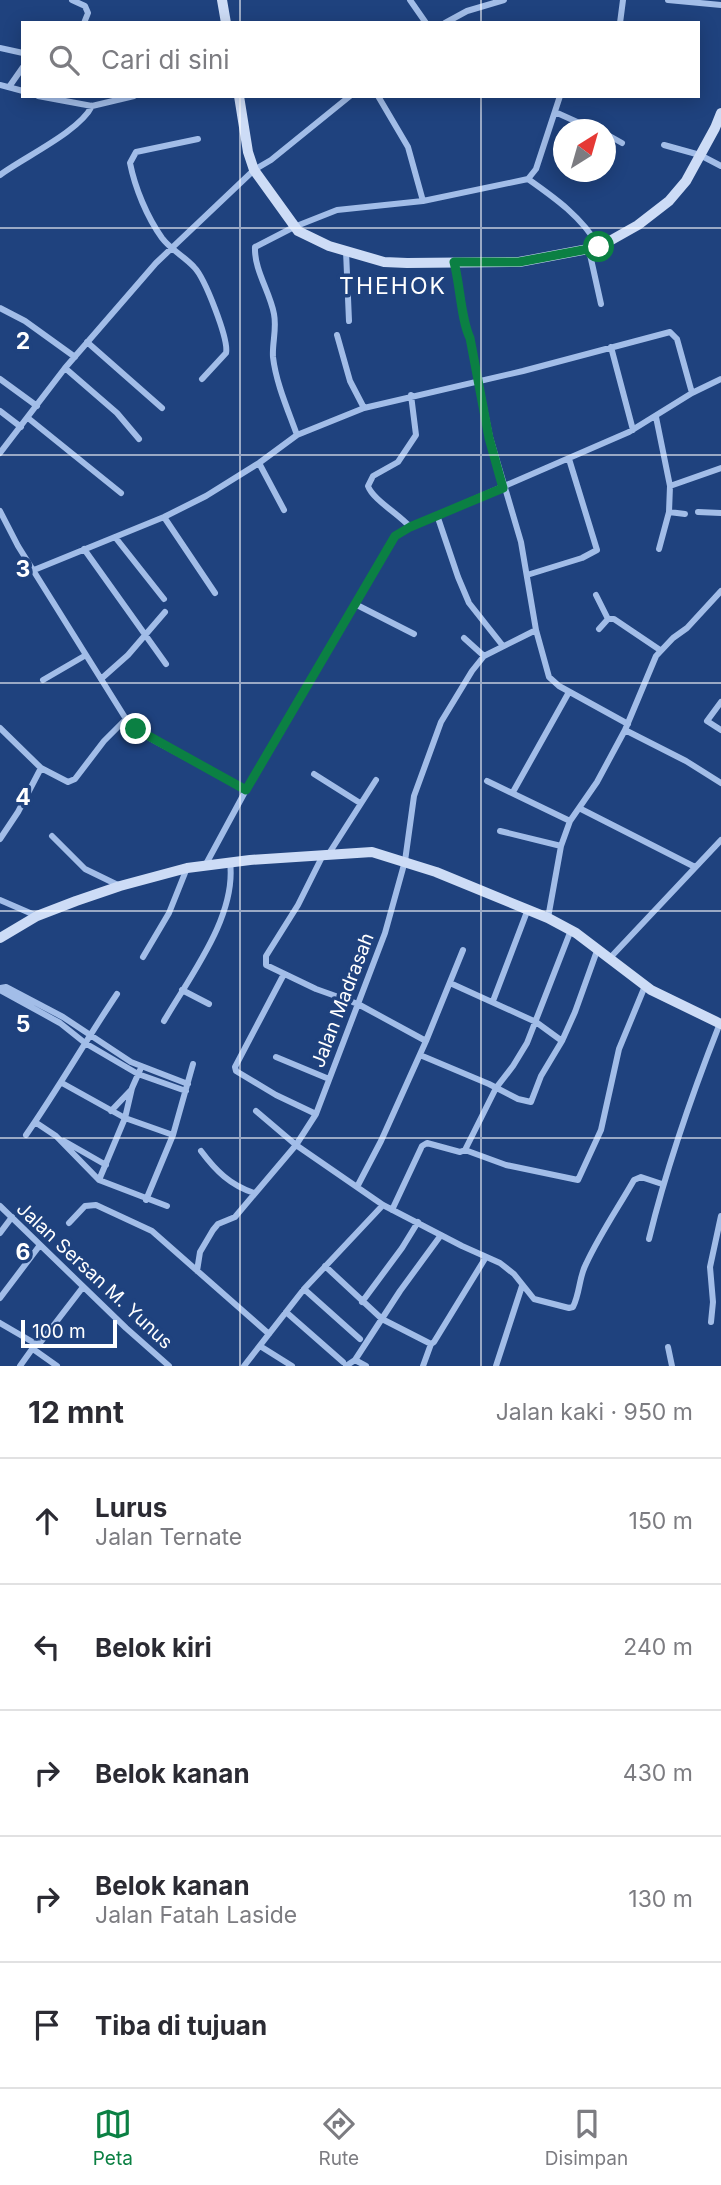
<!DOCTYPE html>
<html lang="id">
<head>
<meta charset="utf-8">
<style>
  body { margin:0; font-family:Inter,sans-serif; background:#f2f2f3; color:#2b2b33 }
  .compass { position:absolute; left:553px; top:119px; width:63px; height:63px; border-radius:50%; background:#fff; box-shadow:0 4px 18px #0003; rotate:37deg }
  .scale { position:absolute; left:21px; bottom:18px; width:96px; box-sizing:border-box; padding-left:7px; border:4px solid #fff; border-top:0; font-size:19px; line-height:24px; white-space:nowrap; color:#fff; -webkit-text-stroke:5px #1f427e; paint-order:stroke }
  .stop { position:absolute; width:21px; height:21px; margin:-16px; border:5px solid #0b8043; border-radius:50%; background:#fff }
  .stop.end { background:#0b8043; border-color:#fff; box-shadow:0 2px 7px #0008 }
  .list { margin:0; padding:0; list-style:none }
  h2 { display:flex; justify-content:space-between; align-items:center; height:91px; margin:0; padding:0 28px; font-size:30px }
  h2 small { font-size:23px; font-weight:400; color:#7c7c81 }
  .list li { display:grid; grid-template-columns:46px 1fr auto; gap:21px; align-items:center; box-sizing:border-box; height:126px; padding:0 28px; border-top:2px solid #e1e1e2 }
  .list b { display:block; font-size:26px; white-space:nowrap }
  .list p { margin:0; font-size:23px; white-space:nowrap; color:#7c7c81 }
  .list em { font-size:23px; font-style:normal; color:#7c7c81 }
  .icon { flex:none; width:38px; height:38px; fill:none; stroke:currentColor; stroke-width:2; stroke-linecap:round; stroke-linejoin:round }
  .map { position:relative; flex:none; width:721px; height:1366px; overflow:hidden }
  .search { position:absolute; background:#fff; box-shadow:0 4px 18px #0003; left:21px; right:21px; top:21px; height:77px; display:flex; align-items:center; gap:18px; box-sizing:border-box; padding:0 24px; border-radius:0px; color:#7c7c81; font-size:26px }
  .sheet { height:721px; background:#fff }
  nav { display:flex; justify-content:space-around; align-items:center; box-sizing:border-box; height:98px; border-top:2px solid #e1e1e2; background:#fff; font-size:19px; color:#7c7c81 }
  nav a { display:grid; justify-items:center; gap:4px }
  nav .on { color:#0b8043 }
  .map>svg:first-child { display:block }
</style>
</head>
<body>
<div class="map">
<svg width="721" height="1366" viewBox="0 0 721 1366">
  <rect width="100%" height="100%" fill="#1f427e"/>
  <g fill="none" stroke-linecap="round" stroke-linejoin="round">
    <!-- street -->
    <path stroke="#a2bde8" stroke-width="6" d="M 72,0 L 85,6 L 88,13 L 84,23
      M 410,0 L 426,23
      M 668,0 L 721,5
      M 445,23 L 467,11 L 504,0
      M 620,23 L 623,0
      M 0,48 L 23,53
      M 0,85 L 23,91
      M 9,87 L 23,67
      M 38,96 L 92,106 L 134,96
      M 378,96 L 408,147 L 423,201
      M 555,112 L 595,130
      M 606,134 L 622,143
      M 198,139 L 136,152 L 130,163 C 135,188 147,217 162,238 C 171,250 184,256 194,267 C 205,278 229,340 226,353 L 202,379
      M 664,145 L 700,155 L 721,166
      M 0,175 C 24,157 79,132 92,106
      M 528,179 C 555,198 582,217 599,247
      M 589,250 L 601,304
      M 346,251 L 349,321
      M 454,262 C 460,285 461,318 470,338 L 490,437 L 521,542 L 536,630 L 549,677 L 559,686 L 628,724
      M 0,308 L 25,321 L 75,357
      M 337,335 L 350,381 L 364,408
      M 87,342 L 162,408
      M 611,347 L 633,430
      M 65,368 L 117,413 L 139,439
      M 0,379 L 37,406
      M 0,411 L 21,427
      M 656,417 L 670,486 L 669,512 L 659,549
      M 28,418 L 121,493
      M 297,435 C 288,410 276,383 273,357 C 272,343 277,329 274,314 C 270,292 254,270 255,247 L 294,227 L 337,210 L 423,201 L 528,179 L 536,169 L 560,96
      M 0,453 L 65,368 L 156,263 L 254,170 L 271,160 L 350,96
      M 259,463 L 284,510
      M 670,486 L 721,468
      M 0,511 L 18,546 L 126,719 L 148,737 L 246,790
      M 669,512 L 685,514
      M 698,512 L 721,513
      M 437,515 L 458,577 L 469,603 L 503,646
      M 164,517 L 215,593
      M 410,527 C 399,514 373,500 368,486 L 373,476 L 398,462 L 416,435 L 411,395
      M 115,537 L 164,599
      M 84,549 L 166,664
      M 34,570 L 164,517 L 206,496 L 259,463 L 297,435 L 364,408 L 523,371 L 670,332 L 677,339 L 692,393
      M 527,575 L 582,558 L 597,550 L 569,459
      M 596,595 L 608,619
      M 355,604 L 414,634
      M 599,629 L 608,619 L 614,619 L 660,650
      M 464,638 L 484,656
      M 101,679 L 128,655 L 165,612
      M 43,680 L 86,655
      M 721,702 L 707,721 L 721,730
      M 0,728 L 41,768 L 68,782 L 75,779 L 104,741 L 126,719
      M 625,730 L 686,761 L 721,783
      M 314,774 L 360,803
      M 487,781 L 570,821
      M 513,792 L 569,692
      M 579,808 L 695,867
      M 500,831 L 561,846
      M 52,836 L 85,869 L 120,886
      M 0,839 L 18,812 L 41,768
      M 323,855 L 298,905 L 266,956 L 266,965 L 316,989 L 358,1004 L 426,1041 L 381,1141 L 357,1187
      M 328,855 L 376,780
      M 206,864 L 246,790 L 395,536 L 410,527 L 629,432 L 692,393 L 721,379
      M 0,900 L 37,916
      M 548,918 L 561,846 L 570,821 L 597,782 L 625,730 L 656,656 L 673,638 L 687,628 L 721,591
      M 143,957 L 169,913 L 187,868
      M 609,959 L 721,840
      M 284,974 L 235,1067 L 236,1071 L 276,1095 L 316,1114
      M 450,983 L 536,1022 L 562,1041
      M 0,988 L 6,987 L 63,1017 L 131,1062 L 188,1084
      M 0,990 L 60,1023 L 85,1043 L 138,1074 L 186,1091
      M 182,990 L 209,1004
      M 493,1001 L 528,909
      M 164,1021 C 190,976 237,916 230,862
      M 426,1041 L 463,950
      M 420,1055 L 489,1084 L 518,1099 L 531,1102 L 541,1076 L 562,1041 L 575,1012 L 598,948
      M 276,1057 L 329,1079
      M 62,1083 L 125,1118 L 173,1135
      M 111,1111 L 131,1090
      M 256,1111 L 296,1145 L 383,1205 L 462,1246 L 500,1263 L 514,1274 L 534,1299 L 569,1308 L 573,1307 C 580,1293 579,1277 586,1264 C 600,1234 618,1208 634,1180 L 641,1177 L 662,1184
      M 35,1122 L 56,1136 L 99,1180 L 167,1206
      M 26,1135 C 58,1089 86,1040 117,994
      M 64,1141 L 106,1165
      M 465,1150 L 506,1165 L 578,1180 L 601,1130 L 619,1049 L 645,986
      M 201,1151 C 216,1171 230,1185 254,1193
      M 99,1180 L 125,1118 L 132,1088 L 140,1070
      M 146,1200 L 173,1135 L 193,1064
      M 0,1206 L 126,1328 L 169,1366
      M 392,1210 L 422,1146 L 427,1143 L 460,1152 L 465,1150 L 496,1088 L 513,1066 L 527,1043 L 571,930
      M 69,1223 L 85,1206 L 96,1205 L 152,1231 L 269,1334
      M 0,1233 L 12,1217
      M 649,1239 C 667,1165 692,1094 720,1023
      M 325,1266 L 382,1319 L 431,1344 L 434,1342 L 486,1257
      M 197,1271 L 200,1252 L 213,1230 L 218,1224 L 235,1217 L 296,1145 L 316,1114 L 385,933 L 405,861 L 414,796 L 441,722 L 472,671 L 484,656 L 536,630
      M 304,1289 L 360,1339
      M 0,1298 L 40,1245
      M 362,1302 L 402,1248 L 418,1222
      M 286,1312 L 343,1362
      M 711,1322 L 713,1302 L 710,1267 L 721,1216
      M 0,1323 L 36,1344 L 40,1343 L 83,1287
      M 260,1346 L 292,1366
      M 668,1347 L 672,1366
      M 33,1349 L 57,1366
      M 355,1360 L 366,1366
      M 20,1366 L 35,1345
      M 244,1366 L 304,1289 L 383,1205
      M 346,1366 L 355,1360 L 400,1291 L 441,1235
      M 423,1366 L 431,1344
      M 496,1366 L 522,1286"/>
    <!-- secondary -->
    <path stroke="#cddcf6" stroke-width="10" d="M 222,0 L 226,23
      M 239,96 L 248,152 L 254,170 L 298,231 L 329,246 L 384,262 L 407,263 L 519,262 L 599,247 L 638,225 L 669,201 L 686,181 L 715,128 L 721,113
      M 0,938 L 37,916 L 76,901 L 120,886 L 187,868 L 250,860 L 372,852 L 436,872 L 548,918 L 576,933 L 651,990 L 721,1024"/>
  </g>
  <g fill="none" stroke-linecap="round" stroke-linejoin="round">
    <!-- route -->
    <path stroke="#0b8043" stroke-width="9" d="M 136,729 L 246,790 L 395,536 L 410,527 L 503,488 L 489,438 L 470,338 C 461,320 460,284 454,262 L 519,262 L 599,247"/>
  </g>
  <!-- grid -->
  <path fill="none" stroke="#fff" stroke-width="2" stroke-opacity="0.55" d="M 240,0 L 240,23M 481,0 L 481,23M 240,96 L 240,1366M 481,96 L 481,1366M 0,228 L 721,228M 0,455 L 721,455M 0,683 L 721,683M 0,911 L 721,911M 0,1138 L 721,1138"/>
  <g text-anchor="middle" stroke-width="7" stroke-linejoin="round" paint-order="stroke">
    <!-- street labels -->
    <g font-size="19" fill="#fff" stroke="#1f427e">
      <text transform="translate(342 1000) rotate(-69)" y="7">Jalan Madrasah</text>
      <text transform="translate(95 1275) rotate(43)" y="7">Jalan Sersan M. Yunus</text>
    </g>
    <!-- quarter labels -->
    <g font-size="23" letter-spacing="2" fill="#fff" stroke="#1f427e">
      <text x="393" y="294">THEHOK</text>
    </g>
  </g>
  <g font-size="23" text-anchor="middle" font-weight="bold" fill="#fff" stroke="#1f427e" stroke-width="7" stroke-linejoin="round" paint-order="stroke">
    <text x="23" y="349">2</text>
    <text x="23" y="577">3</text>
    <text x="23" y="805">4</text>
    <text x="23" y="1032">5</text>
    <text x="23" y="1260">6</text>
  </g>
</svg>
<svg class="compass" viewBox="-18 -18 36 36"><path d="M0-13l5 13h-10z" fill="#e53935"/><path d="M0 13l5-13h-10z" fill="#7c7c81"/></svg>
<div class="scale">100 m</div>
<div class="stop" style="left:599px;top:247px"></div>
<div class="stop end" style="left:136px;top:729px"></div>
<div class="search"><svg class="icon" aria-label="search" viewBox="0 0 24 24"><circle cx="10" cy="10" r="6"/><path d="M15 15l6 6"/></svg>Cari di sini</div>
</div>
<section class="sheet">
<h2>12 mnt<small>Jalan kaki · 950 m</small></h2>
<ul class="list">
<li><svg class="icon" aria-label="ahead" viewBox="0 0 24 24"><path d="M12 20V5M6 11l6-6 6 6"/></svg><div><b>Lurus</b><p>Jalan Ternate</p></div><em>150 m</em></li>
<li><svg class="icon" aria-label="left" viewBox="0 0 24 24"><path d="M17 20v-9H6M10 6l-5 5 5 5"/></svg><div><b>Belok kiri</b></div><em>240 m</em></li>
<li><svg class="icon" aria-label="right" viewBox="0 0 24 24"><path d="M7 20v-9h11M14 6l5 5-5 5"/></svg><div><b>Belok kanan</b></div><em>430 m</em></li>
<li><svg class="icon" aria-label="right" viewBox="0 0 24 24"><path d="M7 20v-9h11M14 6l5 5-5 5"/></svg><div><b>Belok kanan</b><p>Jalan Fatah Laside</p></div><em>130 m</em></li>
<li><svg class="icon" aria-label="arrive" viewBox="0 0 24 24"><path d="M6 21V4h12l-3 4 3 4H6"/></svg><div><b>Tiba di tujuan</b></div></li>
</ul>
</section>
<nav>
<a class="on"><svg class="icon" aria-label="map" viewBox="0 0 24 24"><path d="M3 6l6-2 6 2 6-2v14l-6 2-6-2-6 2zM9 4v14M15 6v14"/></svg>Peta</a>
<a><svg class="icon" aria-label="directions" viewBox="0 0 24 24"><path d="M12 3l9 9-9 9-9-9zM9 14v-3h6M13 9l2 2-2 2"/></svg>Rute</a>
<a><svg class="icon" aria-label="saved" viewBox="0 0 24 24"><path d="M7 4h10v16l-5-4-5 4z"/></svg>Disimpan</a>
</nav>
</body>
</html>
